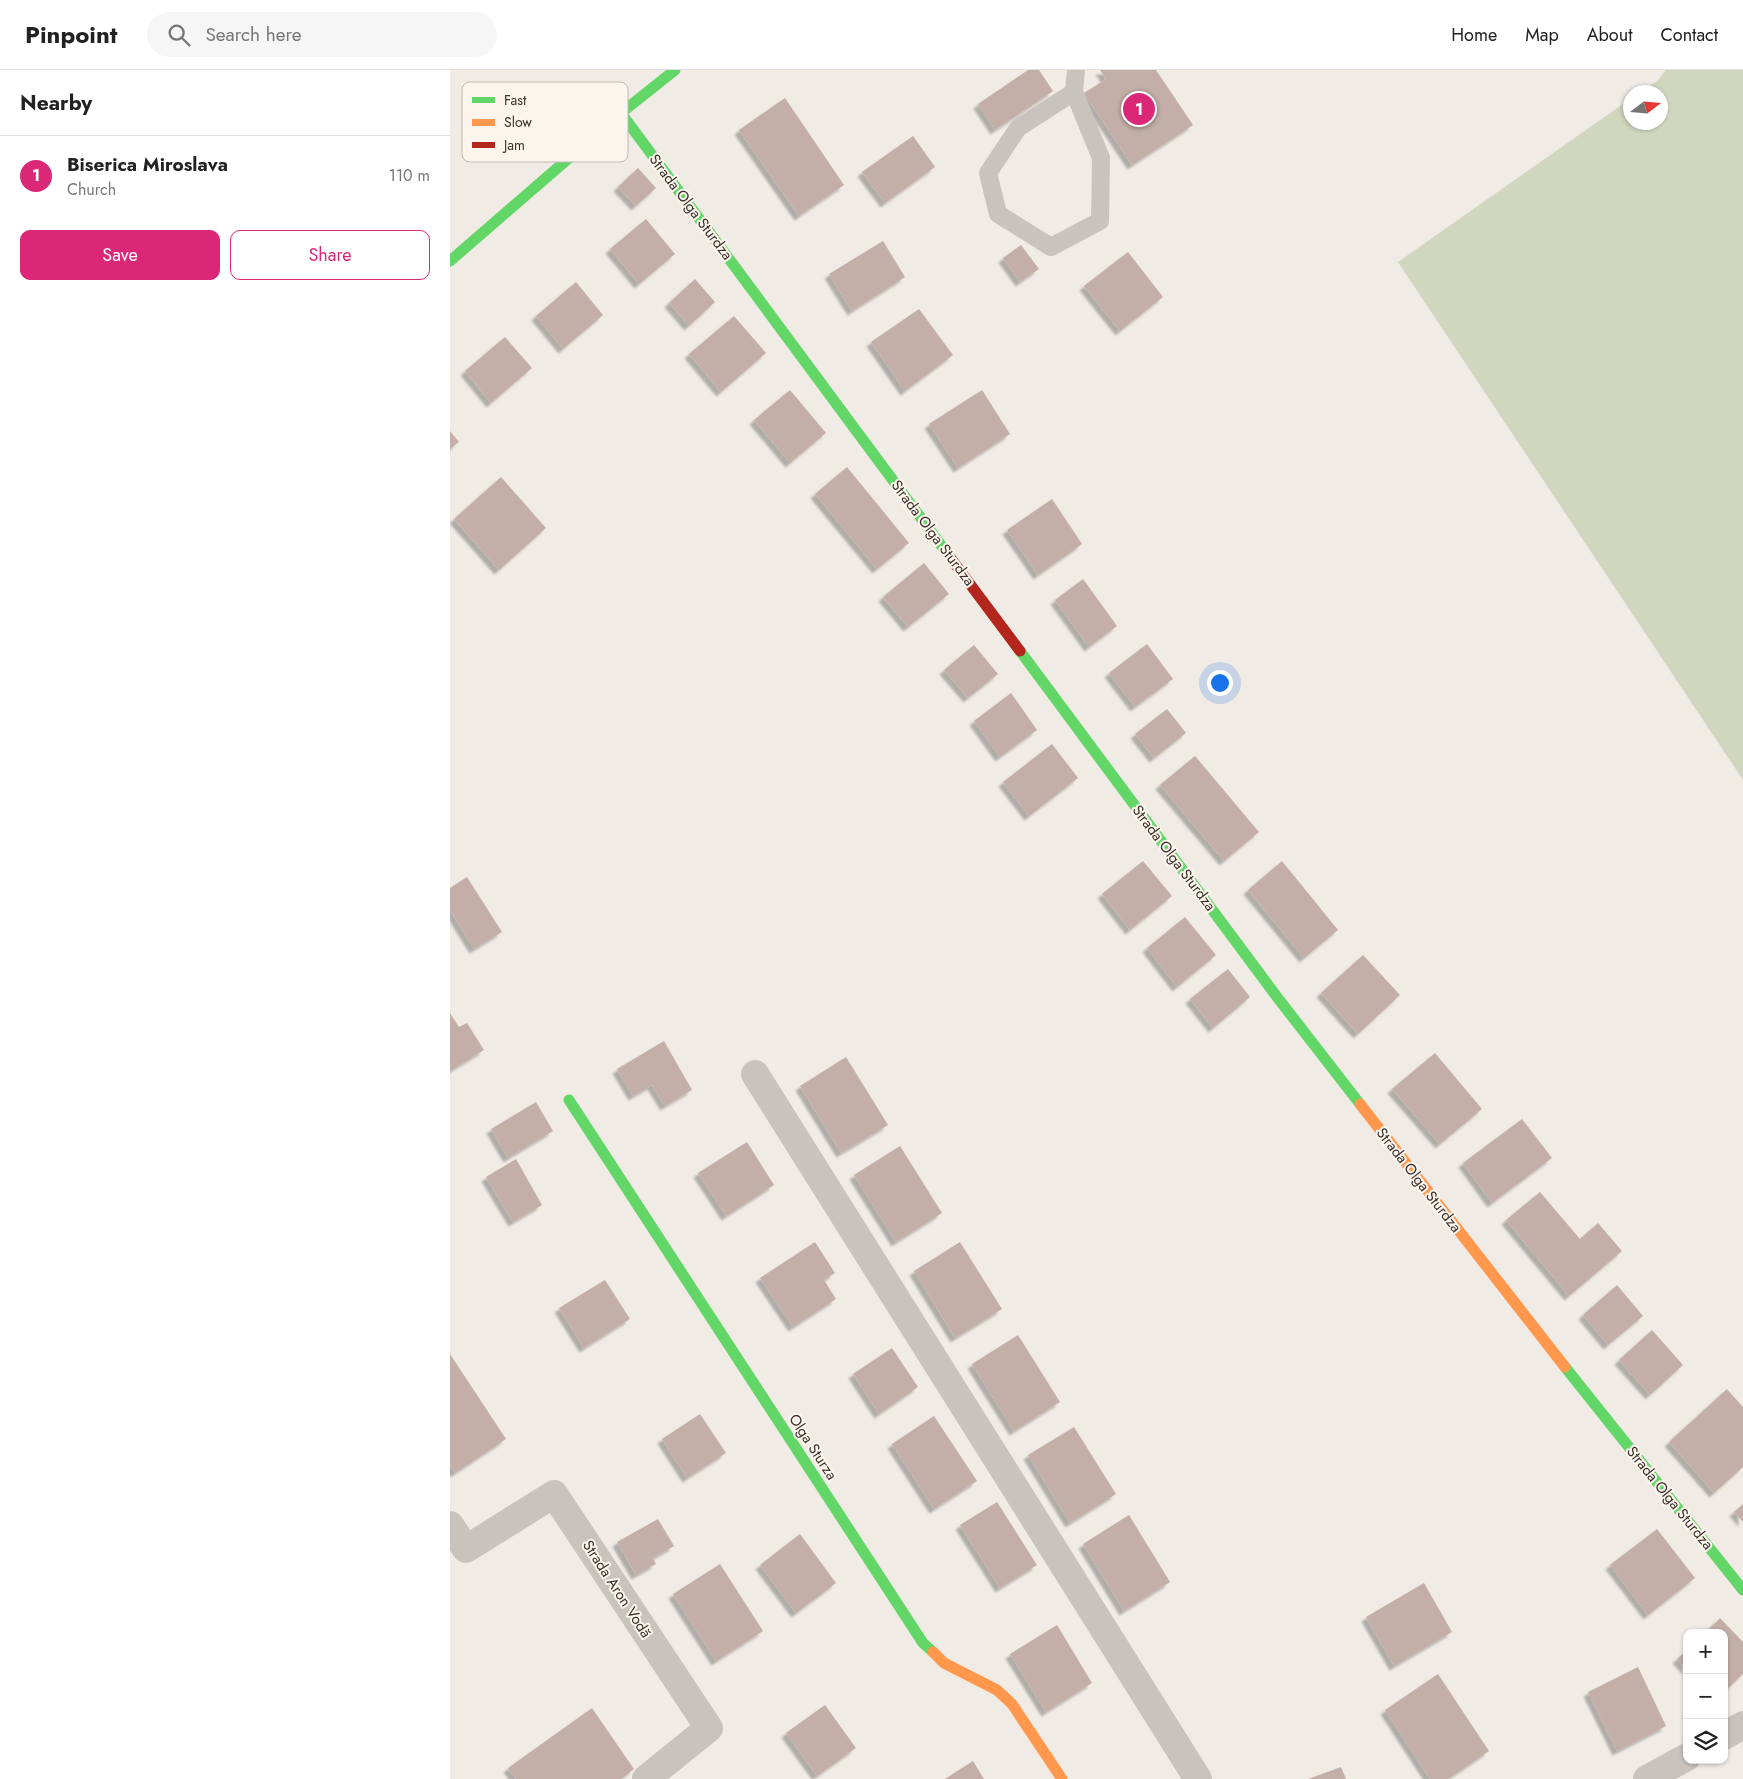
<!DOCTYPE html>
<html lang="en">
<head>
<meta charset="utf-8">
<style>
  body { margin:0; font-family:Jost,sans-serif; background:#f6f6f6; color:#222 }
  .controls { position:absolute; right:15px; bottom:15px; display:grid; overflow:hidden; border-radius:10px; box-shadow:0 1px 4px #0004 }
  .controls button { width:45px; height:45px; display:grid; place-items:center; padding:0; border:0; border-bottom:1px solid #e0e0e0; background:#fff; color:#222; font:25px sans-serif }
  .compass { position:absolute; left:1173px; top:15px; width:45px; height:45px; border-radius:50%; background:#fff; box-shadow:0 1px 4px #0004; rotate:74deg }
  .you { position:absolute; left:769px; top:612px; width:18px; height:18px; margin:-12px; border:4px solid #fff; border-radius:50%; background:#1a73e8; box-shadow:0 0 0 8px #1a73e833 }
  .badge { display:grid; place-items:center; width:32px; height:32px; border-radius:50%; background:#db2777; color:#fff; font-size:16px; font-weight:700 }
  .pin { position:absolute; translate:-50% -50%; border:2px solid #fff; box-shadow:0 1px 5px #0006 }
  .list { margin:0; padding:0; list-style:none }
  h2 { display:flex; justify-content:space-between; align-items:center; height:65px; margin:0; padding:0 20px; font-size:21px }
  h2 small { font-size:16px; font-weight:400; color:#767676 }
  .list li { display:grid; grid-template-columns:32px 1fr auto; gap:15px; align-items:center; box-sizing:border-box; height:80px; padding:0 20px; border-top:1px solid #e0e0e0 }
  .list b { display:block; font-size:19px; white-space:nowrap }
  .list p { margin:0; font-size:16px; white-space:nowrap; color:#767676 }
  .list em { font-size:16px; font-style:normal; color:#767676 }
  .actions { display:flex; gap:10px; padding:15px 20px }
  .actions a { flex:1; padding:11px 0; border:1px solid #db2777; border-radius:10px; text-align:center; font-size:18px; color:#db2777 }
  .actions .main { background:#db2777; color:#fff }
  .icon { flex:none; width:28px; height:28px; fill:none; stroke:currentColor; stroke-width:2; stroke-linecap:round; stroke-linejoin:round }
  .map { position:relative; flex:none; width:1293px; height:1709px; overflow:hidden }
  header { display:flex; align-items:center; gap:30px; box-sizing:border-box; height:70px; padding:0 25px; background:#fff; border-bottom:1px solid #e0e0e0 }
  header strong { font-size:24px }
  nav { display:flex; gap:28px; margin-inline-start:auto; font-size:18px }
  .search { width:350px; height:45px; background:#f6f6f6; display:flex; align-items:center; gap:12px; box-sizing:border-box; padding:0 18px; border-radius:28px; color:#767676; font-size:19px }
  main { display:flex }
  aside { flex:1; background:#fff }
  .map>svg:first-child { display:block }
</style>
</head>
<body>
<header>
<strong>Pinpoint</strong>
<div class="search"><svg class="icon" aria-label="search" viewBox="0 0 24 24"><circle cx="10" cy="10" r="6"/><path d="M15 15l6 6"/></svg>Search here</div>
<nav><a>Home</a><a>Map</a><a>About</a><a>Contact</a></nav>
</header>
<main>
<aside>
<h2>Nearby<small></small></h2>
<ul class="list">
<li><span class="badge">1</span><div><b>Biserica Miroslava</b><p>Church</p></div><em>110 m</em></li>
</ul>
<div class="actions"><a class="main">Save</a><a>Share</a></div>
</aside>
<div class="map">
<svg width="1293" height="1709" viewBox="0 0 1293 1709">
  <defs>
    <filter id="shadow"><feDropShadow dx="-4.5" dy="4.5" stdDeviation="1" flood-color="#0004"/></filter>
  </defs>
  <rect width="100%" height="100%" fill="#f0ebe5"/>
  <!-- green -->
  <path fill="#d1d6bf" d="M 1216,0 L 1293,0 L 1293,710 L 948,192 L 1180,29 L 1180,52 L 1210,52 L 1210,22 L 1190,22 L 1207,11 Z"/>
  <!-- building -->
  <path fill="#c3afa7" filter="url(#shadow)" d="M 578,0 L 589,0 L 603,21 L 545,60 L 528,34 Z
    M 650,0 L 706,0 L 743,55 L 682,95 L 634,23 L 656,9 Z
    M 335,28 L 394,115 L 349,146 L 289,60 Z
    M 463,66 L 485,97 L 435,133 L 412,102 Z
    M 188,98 L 206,118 L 186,136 L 168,117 Z
    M 196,149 L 225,184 L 189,214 L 160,179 Z
    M 433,171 L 455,207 L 402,241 L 379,204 Z
    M 571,175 L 589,199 L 570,212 L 553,188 Z
    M 678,182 L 713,227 L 670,261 L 634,216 Z
    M 245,209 L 265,232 L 239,256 L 219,233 Z
    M 126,212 L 153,245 L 113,279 L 86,246 Z
    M 469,239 L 503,285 L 455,321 L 421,272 Z
    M 284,246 L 316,283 L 271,322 L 239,284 Z
    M 55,267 L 82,298 L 41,333 L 15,301 Z
    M 340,320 L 376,363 L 340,393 L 304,350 Z
    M 532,320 L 560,364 L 508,398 L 479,354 Z
    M 0,361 L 9,372 L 0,379 Z
    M 397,397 L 459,473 L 427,499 L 365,424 Z
    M 51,407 L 96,458 L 49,500 L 4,449 Z
    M 602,429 L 632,474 L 588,505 L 557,460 Z
    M 474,493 L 499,524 L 458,557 L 433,527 Z
    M 633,509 L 667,556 L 639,577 L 605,530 Z
    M 697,574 L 723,609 L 685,637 L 659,603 Z
    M 524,575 L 548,604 L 518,628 L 494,600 Z
    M 561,623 L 587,660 L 550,687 L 524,651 Z
    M 717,639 L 736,663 L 704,688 L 685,664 Z
    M 602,674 L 628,708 L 579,746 L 553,712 Z
    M 745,686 L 809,762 L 774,791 L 710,715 Z
    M 693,791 L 722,826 L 680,860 L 652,824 Z
    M 832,791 L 888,860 L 854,888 L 798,820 Z
    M 17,807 L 52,862 L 24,879 L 0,840 L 0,818 Z
    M 735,847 L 766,885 L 727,917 L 697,878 Z
    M 913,885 L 950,925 L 908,964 L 871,923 Z
    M 778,899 L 800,927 L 763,958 L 740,929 Z
    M 0,943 L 9,957 L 17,953 L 34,980 L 0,1001 Z
    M 214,971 L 242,1020 L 215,1036 L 202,1015 L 183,1026 L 167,999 Z
    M 985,983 L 1032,1039 L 990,1074 L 942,1019 Z
    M 396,987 L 438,1055 L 391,1083 L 350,1016 Z
    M 86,1032 L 103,1061 L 58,1088 L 41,1059 Z
    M 1072,1049 L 1102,1088 L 1042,1133 L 1013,1093 Z
    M 297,1072 L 324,1115 L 276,1146 L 248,1103 Z
    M 450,1076 L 492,1143 L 446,1172 L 404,1105 Z
    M 66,1089 L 92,1135 L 63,1152 L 36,1107 Z
    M 1090,1122 L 1130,1169 L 1148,1153 L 1172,1181 L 1119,1226 L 1056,1150 Z
    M 365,1172 L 385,1203 L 374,1210 L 386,1229 L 343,1257 L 310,1208 Z
    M 510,1172 L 552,1239 L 505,1268 L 464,1201 Z
    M 155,1210 L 180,1249 L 134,1278 L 109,1238 Z
    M 1167,1215 L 1193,1246 L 1158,1275 L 1133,1245 Z
    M 1202,1260 L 1233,1295 L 1200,1325 L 1169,1290 Z
    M 568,1265 L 610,1332 L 564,1361 L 522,1294 Z
    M 442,1278 L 468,1317 L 429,1344 L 403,1304 Z
    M 0,1284 L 56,1369 L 5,1403 L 0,1394 Z
    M 1277,1319 L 1293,1337 L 1293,1397 L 1264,1423 L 1219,1372 Z
    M 250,1344 L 276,1383 L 237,1408 L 212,1369 Z
    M 484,1346 L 527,1411 L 484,1439 L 442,1374 Z
    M 624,1357 L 666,1424 L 620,1453 L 578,1385 Z
    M 547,1432 L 587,1495 L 550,1518 L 510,1455 Z
    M 1293,1434 L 1293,1452 L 1284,1442 Z
    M 679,1445 L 720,1512 L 674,1541 L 633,1474 Z
    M 208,1449 L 224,1476 L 203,1488 L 206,1494 L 186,1505 L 167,1472 Z
    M 1207,1459 L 1245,1508 L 1198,1545 L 1160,1495 Z
    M 350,1464 L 386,1513 L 346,1543 L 310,1495 Z
    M 270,1494 L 313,1561 L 266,1591 L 223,1524 Z
    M 974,1513 L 1002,1562 L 944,1596 L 916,1547 Z
    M 1270,1548 L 1293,1572 L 1293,1604 L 1274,1622 L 1274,1563 L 1255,1563 Z
    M 607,1555 L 642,1613 L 596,1642 L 560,1584 Z
    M 1237,1580 L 1237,1600 L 1227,1589 Z
    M 1188,1597 L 1216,1656 L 1167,1681 L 1138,1622 Z
    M 988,1604 L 1039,1681 L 998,1709 L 980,1709 L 935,1640 Z
    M 375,1635 L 406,1678 L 367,1706 L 336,1663 Z
    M 142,1638 L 184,1699 L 171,1709 L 66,1709 L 58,1698 Z
    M 523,1691 L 534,1709 L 495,1709 Z
    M 891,1697 L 896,1709 L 858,1709 Z"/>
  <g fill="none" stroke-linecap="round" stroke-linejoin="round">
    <!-- lane -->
    <path stroke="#c9c3be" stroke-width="18" d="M 624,22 L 568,58 L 538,103 L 548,144 L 601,177 L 650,151 L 651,88 L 624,22 L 626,0"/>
    <!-- street -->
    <path stroke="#c9c3be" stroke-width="28" d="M 305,1004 L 748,1709
      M 0,1455 L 16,1479 L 104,1424 L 259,1658 L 196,1709
      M 1274,1666 L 1293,1655
      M 1197,1709 L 1237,1687"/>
    <!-- fast -->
    <path stroke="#63d668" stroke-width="11" d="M 171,43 L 502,490
      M 0,191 L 171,43 L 225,0
      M 570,581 L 827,927 L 910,1034
      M 119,1030 L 473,1573 L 483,1582
      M 1115,1297 L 1293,1520"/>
    <!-- slow -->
    <path stroke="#ff974d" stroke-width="11" d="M 910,1034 L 1115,1297
      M 483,1582 L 494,1593 L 547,1620 L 562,1634 L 612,1709"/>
    <!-- jam -->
    <path stroke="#b3261e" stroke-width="11" d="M 502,490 L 570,581"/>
  </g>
  <g text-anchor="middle" stroke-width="4" stroke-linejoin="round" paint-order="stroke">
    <!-- street labels -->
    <g font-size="15" fill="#3b302b" stroke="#fbf5ee">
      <text transform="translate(241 137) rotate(53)" y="5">Strada Olga Sturdza</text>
      <text transform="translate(483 463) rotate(53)" y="5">Strada Olga Sturdza</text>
      <text transform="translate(724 788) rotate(53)" y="5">Strada Olga Sturdza</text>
      <text transform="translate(969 1110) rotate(52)" y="5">Strada Olga Sturdza</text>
      <text transform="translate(363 1377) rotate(57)" y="5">Olga Sturza</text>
      <text transform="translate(1220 1428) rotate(51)" y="5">Strada Olga Sturdza</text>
      <text transform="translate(167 1519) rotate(57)" y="5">Strada Aron Vodă</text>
    </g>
  </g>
  <!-- legend -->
  <rect x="12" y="12" width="166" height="80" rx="8" fill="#fbf5ee" stroke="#c1bab4" stroke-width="1"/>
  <rect x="22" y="27" width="23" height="6" fill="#63d668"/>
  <rect x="22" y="49" width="23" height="7" fill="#ff974d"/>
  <rect x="22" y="72" width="23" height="6" fill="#b3261e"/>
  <g font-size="14" fill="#3b302b">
    <text x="54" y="35">Fast</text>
    <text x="54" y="57">Slow</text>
    <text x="54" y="80">Jam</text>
  </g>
</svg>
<div class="controls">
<button>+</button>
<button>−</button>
<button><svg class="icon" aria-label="layers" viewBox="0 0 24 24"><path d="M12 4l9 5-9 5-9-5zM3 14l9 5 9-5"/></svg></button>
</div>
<svg class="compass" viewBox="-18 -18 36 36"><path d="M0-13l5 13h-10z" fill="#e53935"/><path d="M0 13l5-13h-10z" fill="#767676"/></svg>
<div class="you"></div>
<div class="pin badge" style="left:689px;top:39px">1</div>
</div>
</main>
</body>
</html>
